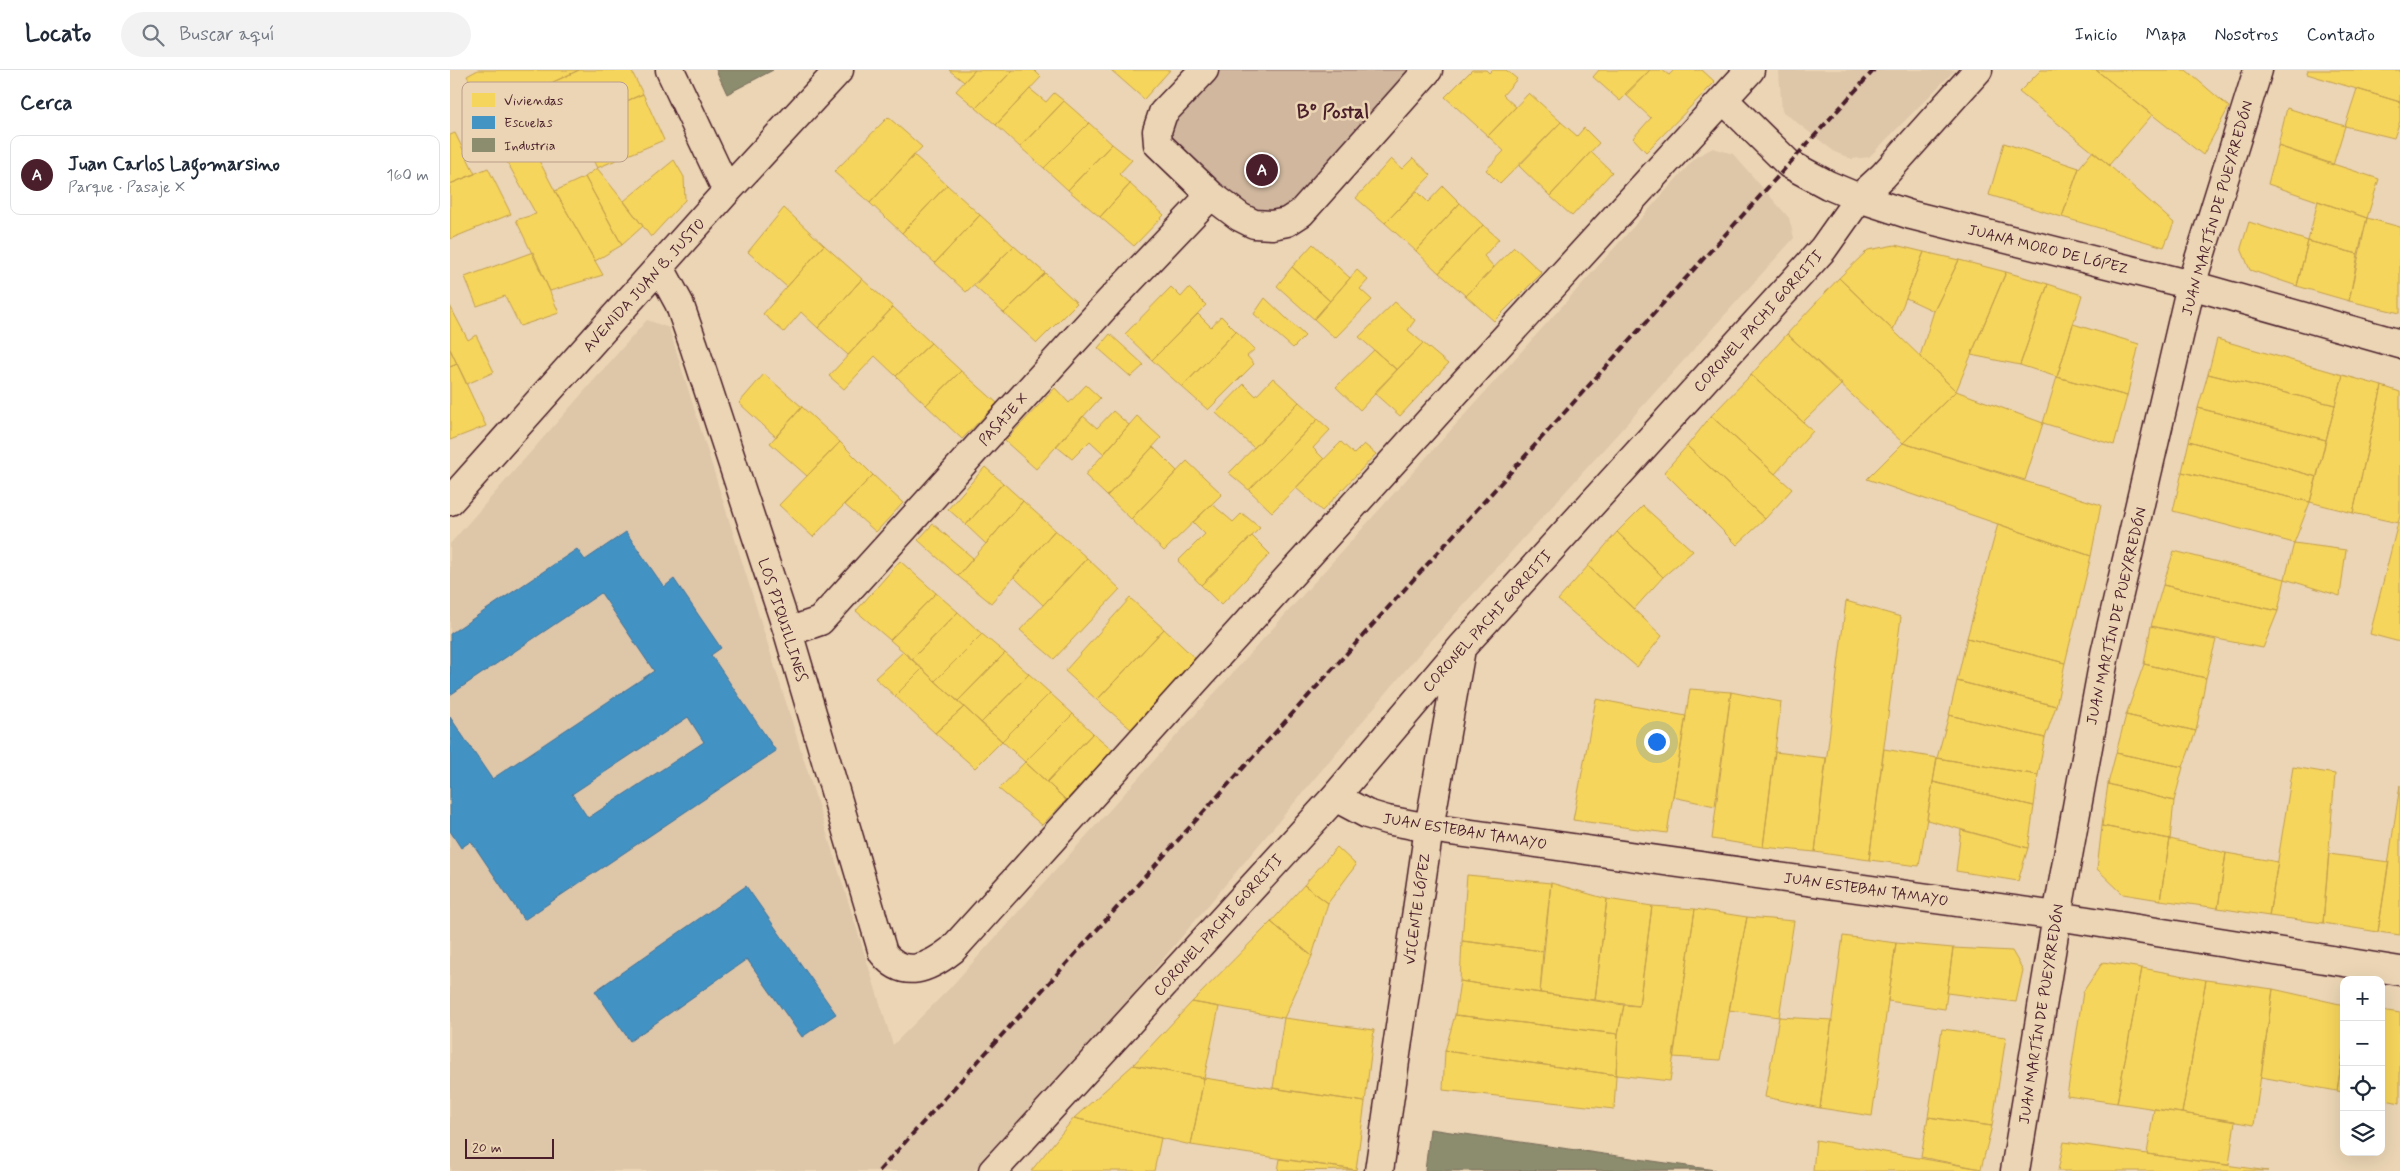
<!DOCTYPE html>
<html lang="es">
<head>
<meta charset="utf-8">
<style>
  body { margin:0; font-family:Mynerve,sans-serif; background:#f2f2f3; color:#1f2937 }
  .controls { position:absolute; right:15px; bottom:15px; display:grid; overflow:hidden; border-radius:10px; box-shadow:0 5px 20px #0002 }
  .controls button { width:45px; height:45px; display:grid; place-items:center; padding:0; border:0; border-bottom:1px solid #e0e1e3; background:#fff; color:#1f2937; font:25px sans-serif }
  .scale { position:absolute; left:15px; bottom:12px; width:89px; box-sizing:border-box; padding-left:5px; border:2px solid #4a1f2b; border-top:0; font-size:14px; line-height:18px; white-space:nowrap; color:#4a1f2b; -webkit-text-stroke:4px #ebd5b4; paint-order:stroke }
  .you { position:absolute; left:1206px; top:671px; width:18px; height:18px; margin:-12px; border:4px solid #fff; border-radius:50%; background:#1a73e8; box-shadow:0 0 0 8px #1a73e833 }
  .badge { display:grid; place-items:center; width:32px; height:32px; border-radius:50%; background:#4a1f2b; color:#fff; font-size:16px; font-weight:700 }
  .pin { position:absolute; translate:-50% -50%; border:2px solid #fff; box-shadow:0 1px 5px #0006 }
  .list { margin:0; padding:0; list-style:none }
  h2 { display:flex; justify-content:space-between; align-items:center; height:65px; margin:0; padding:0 20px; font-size:21px }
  h2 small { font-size:16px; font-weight:400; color:#747a83 }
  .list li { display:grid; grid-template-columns:32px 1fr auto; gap:15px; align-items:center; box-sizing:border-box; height:80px; margin:0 10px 10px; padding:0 10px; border:1px solid #e0e1e3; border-radius:10px }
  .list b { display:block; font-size:19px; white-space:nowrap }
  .list p { margin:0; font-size:16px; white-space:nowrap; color:#747a83 }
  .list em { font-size:16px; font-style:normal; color:#747a83 }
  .icon { flex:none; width:28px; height:28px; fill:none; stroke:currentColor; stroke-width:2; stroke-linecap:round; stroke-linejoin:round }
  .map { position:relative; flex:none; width:1950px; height:1101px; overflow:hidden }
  header { display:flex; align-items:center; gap:30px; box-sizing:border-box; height:70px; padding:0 25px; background:#fff; border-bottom:1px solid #e0e1e3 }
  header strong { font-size:24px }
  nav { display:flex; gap:28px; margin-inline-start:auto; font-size:18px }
  .search { width:350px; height:45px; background:#f2f2f3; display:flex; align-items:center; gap:12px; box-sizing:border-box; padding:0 18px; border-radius:28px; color:#747a83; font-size:19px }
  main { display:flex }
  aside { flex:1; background:#fff }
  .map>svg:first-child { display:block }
</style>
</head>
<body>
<header>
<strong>Locato</strong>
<div class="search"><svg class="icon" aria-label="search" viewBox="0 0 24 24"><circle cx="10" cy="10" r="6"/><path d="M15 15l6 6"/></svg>Buscar aquí</div>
<nav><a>Inicio</a><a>Mapa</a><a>Nosotros</a><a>Contacto</a></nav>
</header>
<main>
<aside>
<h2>Cerca<small></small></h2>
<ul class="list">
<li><span class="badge">A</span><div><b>Juan Carlos Lagomarsino</b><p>Parque · Pasaje X</p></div><em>160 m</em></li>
</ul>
</aside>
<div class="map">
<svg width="1950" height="1101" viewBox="0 0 1950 1101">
  <rect width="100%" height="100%" fill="#ebd5b4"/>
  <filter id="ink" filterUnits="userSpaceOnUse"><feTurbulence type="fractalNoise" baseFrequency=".02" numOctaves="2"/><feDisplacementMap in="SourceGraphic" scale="10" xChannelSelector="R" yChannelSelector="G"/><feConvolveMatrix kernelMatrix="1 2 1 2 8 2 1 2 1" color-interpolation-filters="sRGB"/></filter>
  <g filter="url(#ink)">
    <!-- built -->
    <path fill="#dec6a9" d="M 1331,0 L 1505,0 L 1419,87 L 1402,89 L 1385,82 L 1332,41 L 1329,2 Z
      M 1263,78 L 1283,84 L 1339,148 L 1344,168 L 969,584 L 635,982 L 524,1101 L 2,1101 L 0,1096 L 0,474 L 197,250 L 219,258 L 443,975 L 499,919 L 1246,87 Z"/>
    <!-- green -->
    <path fill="#d0b79e" stroke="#8d6b64" d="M 754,0 L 978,0 L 822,155 L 761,125 L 710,52 Z"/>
    <!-- homes -->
    <path fill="#f6d55c" stroke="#c29e4d" d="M 28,0 L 129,0 L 37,43 L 17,6 Z
      M 129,0 L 181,0 L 193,24 L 109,60 L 88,19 Z
      M 499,0 L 525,0 L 514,12 Z
      M 525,0 L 563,0 L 526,38 L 506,21 Z
      M 563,0 L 584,0 L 591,7 L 546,55 L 526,38 Z
      M 661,0 L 720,0 L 694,29 Z
      M 1022,0 L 1036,0 L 1039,3 L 1042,0 L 1056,0 L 1067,9 L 1053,25 L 1066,37 L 1038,66 L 995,27 Z
      M 1149,0 L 1200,0 L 1170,31 L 1143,7 Z
      M 1200,0 L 1212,0 L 1219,5 L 1224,0 L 1252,0 L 1265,12 L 1196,82 L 1183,68 L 1201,48 L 1175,24 Z
      M 1591,0 L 1646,0 L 1702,45 L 1659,95 L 1569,22 Z
      M 1646,0 L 1736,0 L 1779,37 L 1753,85 Z
      M 1858,0 L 1950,0 L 1950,32 L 1857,4 Z
      M 580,19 L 596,32 L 604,23 L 614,31 L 570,77 L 546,55 Z
      M 1907,19 L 1950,32 L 1950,51 L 1944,68 L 1895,56 Z
      M 1079,23 L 1111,52 L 1050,114 L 1036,100 L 1054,81 L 1038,66 Z
      M 193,24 L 214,70 L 147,98 L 125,53 Z
      M 614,31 L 639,53 L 594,98 L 570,77 Z
      M 1837,38 L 1895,56 L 1883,95 L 1828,76 Z
      M 438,47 L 472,77 L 420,133 L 384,102 Z
      M 1111,52 L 1127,66 L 1134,58 L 1149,73 L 1100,126 L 1069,96 Z
      M 639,53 L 662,74 L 618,120 L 594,98 Z
      M 5,63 L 25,104 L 0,114 L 0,65 Z
      M 1554,73 L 1629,98 L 1612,147 L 1539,125 Z
      M 662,74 L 682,90 L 669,104 L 680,114 L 650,147 L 618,120 Z
      M 1828,76 L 1929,109 L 1917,148 L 1818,114 Z
      M 82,77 L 105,121 L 153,205 L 100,221 L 66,150 L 86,144 L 56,90 Z
      M 1643,81 L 1724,153 L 1714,177 L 1612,147 L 1629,98 Z
      M 1141,82 L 1162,102 L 1122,146 L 1100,126 Z
      M 464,85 L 497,115 L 452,163 L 420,133 Z
      M 963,88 L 981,105 L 935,153 L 906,128 L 941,89 L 952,99 Z
      M 224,90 L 234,107 L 235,130 L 201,167 L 174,131 Z
      M 38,98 L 61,144 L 0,169 L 0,114 Z
      M 147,98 L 193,156 L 172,175 L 135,107 Z
      M 135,107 L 172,175 L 145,191 L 105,121 Z
      M 680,114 L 714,145 L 684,176 L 650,147 Z
      M 497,115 L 530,145 L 485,193 L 452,163 Z
      M 993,116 L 1010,133 L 966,181 L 935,153 L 967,121 L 978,132 Z
      M 1868,131 L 1917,148 L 1908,184 L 1858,171 Z
      M 1010,133 L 1033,155 L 989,203 L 966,181 Z
      M 334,138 L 374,175 L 337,217 L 298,182 Z
      M 530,145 L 564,176 L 516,222 L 485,193 Z
      M 1917,148 L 1950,157 L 1950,243 L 1899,231 Z
      M 1799,152 L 1858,171 L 1847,216 L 1800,200 L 1791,178 Z
      M 1033,155 L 1049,169 L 1034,186 L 1044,197 L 1016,226 L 989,203 Z
      M 1858,171 L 1908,184 L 1899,231 L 1847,216 Z
      M 863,174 L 900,208 L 880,231 L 842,197 Z
      M 374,175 L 412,209 L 368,258 L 351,242 L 334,262 L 313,244 Z
      M 1445,175 L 1474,182 L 1443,260 L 1389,208 L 1418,180 Z
      M 564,176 L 595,203 L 554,243 L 524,216 Z
      M 1064,177 L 1092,203 L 1044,251 L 1016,226 Z
      M 83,182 L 109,243 L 70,256 L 55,226 L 27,236 L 15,207 Z
      M 1474,182 L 1509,190 L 1484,241 L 1456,228 Z
      M 1509,190 L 1556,202 L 1506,321 L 1470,286 L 1484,241 Z
      M 842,197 L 880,231 L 864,249 L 827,216 Z
      M 907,200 L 918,210 L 910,219 L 922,230 L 885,268 L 864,249 Z
      M 1556,202 L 1598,214 L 1570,295 L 1521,285 Z
      M 595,203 L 627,233 L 587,273 L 554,243 Z
      M 1389,208 L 1506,321 L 1453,373 L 1337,264 Z
      M 412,209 L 443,237 L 398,285 L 368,258 Z
      M 1598,214 L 1632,225 L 1607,307 L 1570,295 Z
      M 721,217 L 731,227 L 739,218 L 756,235 L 702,290 L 675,264 Z
      M 815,228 L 855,266 L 843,278 L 804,244 Z
      M 945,232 L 965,250 L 958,260 L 973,273 L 947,300 L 909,267 Z
      M 0,236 L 18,270 L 26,265 L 44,302 L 17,314 L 0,279 Z
      M 443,237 L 481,273 L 446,306 L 425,286 L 394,319 L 379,306 Z
      M 748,244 L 761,257 L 771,246 L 786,261 L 732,317 L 702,290 Z
      M 1623,254 L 1689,274 L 1677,326 L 1607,307 Z
      M 786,261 L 805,279 L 797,286 L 804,294 L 758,340 L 732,317 Z
      M 660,264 L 694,295 L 681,307 L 648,278 Z
      M 1337,264 L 1392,314 L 1353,352 L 1301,305 Z
      M 1767,269 L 1893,305 L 1885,335 L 1758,304 Z
      M 481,273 L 511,301 L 476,335 L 446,306 Z
      M 973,273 L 998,294 L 950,346 L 924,323 Z
      M 0,279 L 7,294 L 0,297 Z
      M 924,280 L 947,300 L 910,340 L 886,317 Z
      M 7,294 L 36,356 L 0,370 L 0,297 Z
      M 511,301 L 547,333 L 512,369 L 476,335 Z
      M 314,304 L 352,337 L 326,367 L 289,333 Z
      M 1758,304 L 1885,335 L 1876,370 L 1748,338 Z
      M 1301,305 L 1363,361 L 1325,404 L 1261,346 Z
      M 1893,305 L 1932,316 L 1903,443 L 1860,432 Z
      M 1607,307 L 1677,326 L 1664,375 L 1593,353 Z
      M 823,308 L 849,332 L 804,378 L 766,343 L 794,314 L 806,326 Z
      M 636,315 L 650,328 L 586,399 L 555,371 L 605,318 L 619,333 Z
      M 1932,316 L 1950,322 L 1950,446 L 1948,453 L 1903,443 Z
      M 1506,321 L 1593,353 L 1575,410 L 1453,373 Z
      M 849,332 L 868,349 L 799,420 L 779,403 Z
      M 352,337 L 390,372 L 357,406 L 320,373 Z
      M 1748,338 L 1876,370 L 1867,407 L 1739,371 Z
      M 663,341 L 679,355 L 654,384 L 640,371 L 622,389 L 606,376 L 633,346 L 647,358 Z
      M 687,346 L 711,368 L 657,426 L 635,405 Z
      M 1261,346 L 1342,419 L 1315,449 L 1237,376 Z
      M 868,349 L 880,360 L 863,378 L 874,389 L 822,442 L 799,420 Z
      M 1739,371 L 1867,407 L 1860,432 L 1732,402 Z
      M 390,372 L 423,405 L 363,467 L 329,435 Z
      M 891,372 L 904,384 L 914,374 L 926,384 L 872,441 L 846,418 Z
      M 1453,373 L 1651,435 L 1641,486 L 1417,409 Z
      M 1237,376 L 1315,449 L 1287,475 L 1214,402 Z
      M 703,377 L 727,401 L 681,449 L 657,426 Z
      M 737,391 L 772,424 L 714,481 L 681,449 Z
      M 535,397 L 553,413 L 516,455 L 498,439 Z
      M 1732,402 L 1860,432 L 1844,473 L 1723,441 Z
      M 423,405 L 453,433 L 426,462 L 394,434 Z
      M 553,413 L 573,431 L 536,474 L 516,455 Z
      M 573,431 L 605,460 L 541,533 L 508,506 Z
      M 762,434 L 783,452 L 792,443 L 810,458 L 751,515 L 728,491 L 755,464 L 743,452 Z
      M 1193,436 L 1243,481 L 1213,507 L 1167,462 Z
      M 1948,453 L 1950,454 L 1950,572 L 1920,564 Z
      M 483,454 L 523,488 L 508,506 L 468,470 Z
      M 1548,454 L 1641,486 L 1615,593 L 1517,568 Z
      M 605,460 L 637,488 L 593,535 L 564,507 Z
      M 1167,462 L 1213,507 L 1184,539 L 1138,496 Z
      M 802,466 L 820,484 L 771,535 L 751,515 Z
      M 1844,473 L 1896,480 L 1890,526 L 1835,509 Z
      M 1724,481 L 1835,509 L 1828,541 L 1713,515 Z
      M 637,488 L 670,519 L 604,589 L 570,560 Z
      M 450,491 L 486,523 L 440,570 L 406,541 Z
      M 1138,496 L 1212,566 L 1187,597 L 1108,530 Z
      M 1713,515 L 1828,541 L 1813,578 L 1701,556 Z
      M 486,523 L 508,542 L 462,589 L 440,570 Z
      M 680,528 L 714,559 L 647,630 L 615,601 Z
      M 1396,531 L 1451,547 L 1419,790 L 1365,782 Z
      M 508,542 L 532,564 L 485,611 L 462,589 Z
      M 1701,556 L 1766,570 L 1756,608 L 1694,594 Z
      M 714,559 L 748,591 L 682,660 L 647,630 Z
      M 532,564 L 555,583 L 508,631 L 485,611 Z
      M 1517,568 L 1615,593 L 1606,636 L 1507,611 Z
      M 453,582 L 472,599 L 445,626 L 425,608 Z
      M 555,583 L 579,604 L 531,653 L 508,631 Z
      M 1694,594 L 1756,608 L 1746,661 L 1676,645 Z
      M 472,599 L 514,637 L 485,663 L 445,626 Z
      M 579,604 L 600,623 L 552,671 L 531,653 Z
      M 1507,611 L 1606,636 L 1595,668 L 1499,645 Z
      M 1240,619 L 1281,622 L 1265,736 L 1223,727 Z
      M 1281,622 L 1331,632 L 1313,777 L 1262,769 Z
      M 600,623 L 623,644 L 575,692 L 552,671 Z
      M 1146,629 L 1236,646 L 1217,763 L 1123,750 Z
      M 514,637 L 552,671 L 525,698 L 485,663 Z
      M 623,644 L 643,663 L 597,712 L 575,692 Z
      M 1499,645 L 1595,668 L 1588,705 L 1487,688 Z
      M 1676,645 L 1746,661 L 1733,697 L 1666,683 Z
      M 643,663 L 664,681 L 616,730 L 597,712 Z
      M 1434,679 L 1487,688 L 1469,796 L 1419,790 Z
      M 1325,682 L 1376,688 L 1365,782 L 1313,777 Z
      M 1666,683 L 1733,697 L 1724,731 L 1658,714 Z
      M 1487,688 L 1588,705 L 1584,736 L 1483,712 Z
      M 575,692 L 616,730 L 592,755 L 549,719 Z
      M 1843,697 L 1885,704 L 1873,853 L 1819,846 Z
      M 1483,712 L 1584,736 L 1578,778 L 1477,750 Z
      M 1658,714 L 1724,731 L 1720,769 L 1652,756 Z
      M 1950,715 L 1950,865 L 1928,862 Z
      M 1652,756 L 1720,769 L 1710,830 L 1673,824 L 1647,799 Z
      M 1511,760 L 1578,778 L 1568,811 L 1506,801 Z
      M 1720,769 L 1776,783 L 1768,838 L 1710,830 Z
      M 887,777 L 906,795 L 878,833 L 854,815 Z
      M 1776,783 L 1828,792 L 1819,846 L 1768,838 Z
      M 1879,784 L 1939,792 L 1928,862 L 1873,853 Z
      M 1017,805 L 1101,813 L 1093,881 L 1012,871 Z
      M 1101,813 L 1157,829 L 1145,930 L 1090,923 Z
      M 854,815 L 878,833 L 862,886 L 821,852 Z
      M 1157,829 L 1202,836 L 1189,936 L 1145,930 Z
      M 1202,836 L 1245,839 L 1220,1011 L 1166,1005 L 1168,964 L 1174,935 L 1189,936 Z
      M 1245,839 L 1297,847 L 1270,990 L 1223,987 Z
      M 1297,847 L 1344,851 L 1329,947 L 1279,940 Z
      M 821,852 L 862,886 L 834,948 L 742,932 Z
      M 1393,866 L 1446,873 L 1422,1046 L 1370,1038 Z
      M 1012,871 L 1093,881 L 1090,923 L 1010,911 Z
      M 1446,873 L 1503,878 L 1495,939 L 1438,931 Z
      M 1503,878 L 1562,881 L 1573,900 L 1566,932 L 1497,923 Z
      M 1653,892 L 1692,898 L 1667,1033 L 1617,1026 L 1633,922 Z
      M 1692,898 L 1756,910 L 1732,1043 L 1667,1033 Z
      M 1756,910 L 1823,919 L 1804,1055 L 1732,1043 Z
      M 1010,911 L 1174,935 L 1168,964 L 1005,945 Z
      M 1823,919 L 1894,935 L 1894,975 L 1887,1021 L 1811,1007 Z
      M 742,932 L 769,937 L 754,1008 L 683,995 Z
      M 1931,940 L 1950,943 L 1950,1033 L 1931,1029 Z
      M 1005,945 L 1168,964 L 1166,1005 L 995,981 Z
      M 1329,947 L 1382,950 L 1370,1038 L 1315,1027 Z
      M 834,948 L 924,960 L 915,1032 L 823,1018 Z
      M 1492,959 L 1556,967 L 1542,1056 L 1478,1047 Z
      M 1894,975 L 1894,1022 L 1887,1021 Z
      M 995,981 L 1166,1005 L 1164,1039 L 993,1020 Z
      M 683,995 L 754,1008 L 741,1075 L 624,1048 Z
      M 754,1008 L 915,1032 L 906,1100 L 741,1075 Z
      M 1704,1039 L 1785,1051 L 1779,1095 L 1697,1084 Z
      M 1478,1047 L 1542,1056 L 1531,1099 L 1471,1087 Z
      M 624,1048 L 711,1068 L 704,1101 L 581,1101 Z
      M 1366,1070 L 1531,1099 L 1531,1101 L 1363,1101 Z
      M 1614,1072 L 1697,1084 L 1818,1101 L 1608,1101 Z
      M 830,1089 L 906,1100 L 828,1101 Z"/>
    <!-- schools -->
    <path fill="#4393c3" stroke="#457095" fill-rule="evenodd" d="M 176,462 L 214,517 L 224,509 L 271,578 L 261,585 L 326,681 L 74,850 L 21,771 L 11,778 L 0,761 L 0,647 L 42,709 L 204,601 L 151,523 L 0,625 L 0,564 L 127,479 L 135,490 ZM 238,647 L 254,672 L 138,748 L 122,724 Z
      M 296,816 L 386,944 L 352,967 L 297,889 L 180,971 L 145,921 Z"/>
    <!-- industry -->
    <path fill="#8c8c6e" stroke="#786b5a" d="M 266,0 L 323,0 L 277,24 Z
      M 980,1059 L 1265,1100 L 975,1101 Z"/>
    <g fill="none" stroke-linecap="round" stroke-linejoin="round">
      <!-- minor casing -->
      <g stroke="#4a1f2b" stroke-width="31">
        <path id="minor" d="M 220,0 L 277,121
          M 754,0 L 713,43 L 707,61 L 708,74 L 761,125 L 790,147 L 804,154 L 822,155 L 837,152 L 851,143 L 978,0
          M 1274,30 L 1339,94 L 1378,115 L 1409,128 L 1461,145 L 1741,215 L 1950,274
          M 210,198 L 229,233 L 244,276 L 338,562 L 433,883 C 454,910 479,898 502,880 L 1003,325 L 1300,0
          M 0,431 L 277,121 L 389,0
          M 338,562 L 370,551 L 660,231 L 761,125
          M 885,727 L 917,744 L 937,750 L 979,758 L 1607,846 L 1950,901
          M 543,1101 L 885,727 L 1011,578 L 1373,179 L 1409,128 L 1433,106 L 1528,0
          M 929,1101 L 979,758 L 1011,579
          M 1565,1101 L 1607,846 L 1655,584 L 1741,215 L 1808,0"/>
      </g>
      <!-- minor -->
      <use href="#minor" stroke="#ebd5b4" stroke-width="28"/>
      <!-- rail -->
      <path stroke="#4a1f2b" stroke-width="4" stroke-dasharray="8 4" stroke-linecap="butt" d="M 429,1101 L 1424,0"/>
    </g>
  </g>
  <g text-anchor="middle" stroke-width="5" stroke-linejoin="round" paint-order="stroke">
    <!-- street labels -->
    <g font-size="15" fill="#4a1f2b" stroke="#ebd5b4">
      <text transform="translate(1767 138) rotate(-74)" y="5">JUAN MARTÍN DE PUEYRREDÓN</text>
      <text transform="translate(1598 179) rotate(14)" y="5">JUANA MORO DE LÓPEZ</text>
      <text transform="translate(194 215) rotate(-48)" y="5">AVENIDA JUAN B. JUSTO</text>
      <text transform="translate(1308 251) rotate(-48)" y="5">CORONEL PACHI GORRITI</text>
      <text transform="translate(553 349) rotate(-48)" y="5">PASAJE X</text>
      <text transform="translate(1666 546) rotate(-77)" y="5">JUAN MARTÍN DE PUEYRREDÓN</text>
      <text transform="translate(333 550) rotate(72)" y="5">LOS PIQUILLINES</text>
      <text transform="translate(1037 551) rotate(-48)" y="5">CORONEL PACHI GORRITI</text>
      <text transform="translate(1015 761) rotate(9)" y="5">JUAN ESTEBAN TAMAYO</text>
      <text transform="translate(1416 819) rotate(8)" y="5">JUAN ESTEBAN TAMAYO</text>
      <text transform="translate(967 839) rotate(-82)" y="5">VICENTE LÓPEZ</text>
      <text transform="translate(768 855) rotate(-48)" y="5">CORONEL PACHI GORRITI</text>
      <text transform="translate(1591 944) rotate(-81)" y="5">JUAN MARTÍN DE PUEYRREDÓN</text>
    </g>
    <!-- district labels -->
    <g font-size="20" font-weight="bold" fill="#4a1f2b" stroke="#ebd5b4">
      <text x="883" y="48">Bº Postal</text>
    </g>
  </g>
  <!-- legend -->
  <rect x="12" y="12" width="166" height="80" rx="8" fill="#ebd5b4" stroke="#bb9e8b" stroke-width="1"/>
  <rect x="22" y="23" width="23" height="14" fill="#f6d55c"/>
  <rect x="22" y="46" width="23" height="13" fill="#4393c3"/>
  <rect x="22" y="68" width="23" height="14" fill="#8c8c6e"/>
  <g font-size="14" fill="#4a1f2b">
    <text x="54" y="35">Viviendas</text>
    <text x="54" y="57">Escuelas</text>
    <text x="54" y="80">Industria</text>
  </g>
</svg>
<div class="controls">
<button>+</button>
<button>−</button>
<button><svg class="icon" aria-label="locate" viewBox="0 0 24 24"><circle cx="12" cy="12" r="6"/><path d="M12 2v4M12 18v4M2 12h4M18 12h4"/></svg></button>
<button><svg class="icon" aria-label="layers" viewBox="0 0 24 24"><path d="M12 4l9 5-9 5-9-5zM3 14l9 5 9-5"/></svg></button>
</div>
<div class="scale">20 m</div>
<div class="you"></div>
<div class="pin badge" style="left:812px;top:100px">A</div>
</div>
</main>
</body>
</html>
